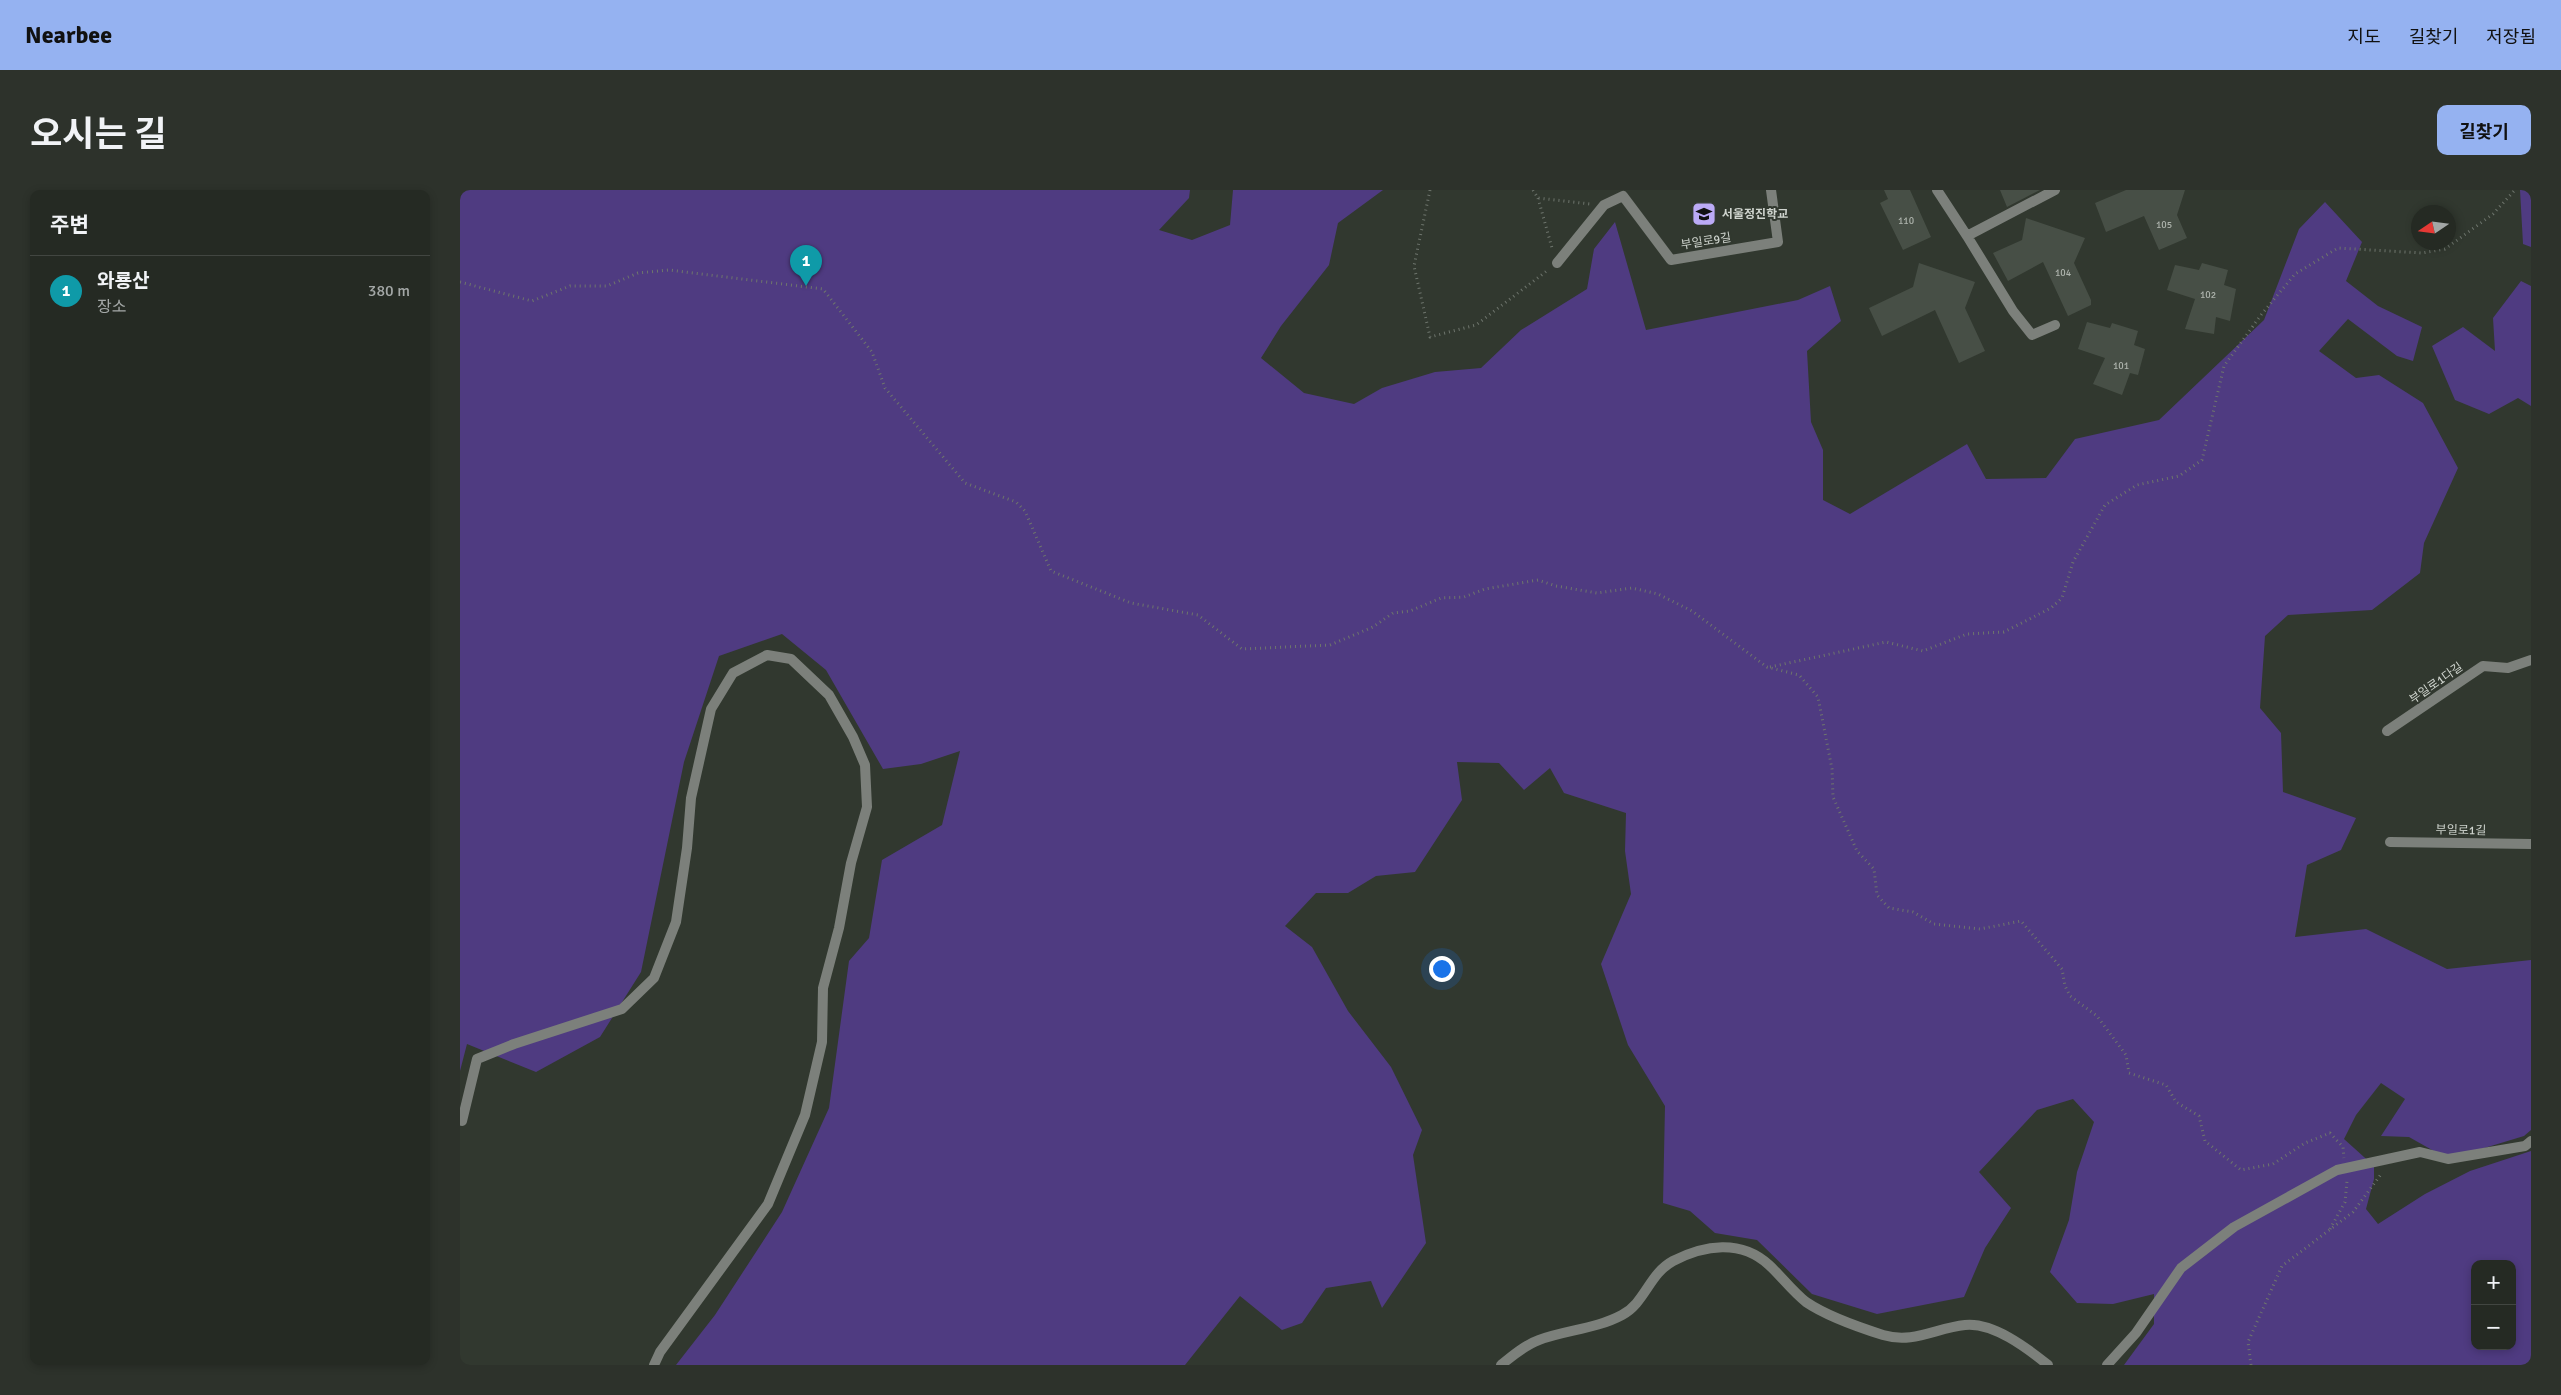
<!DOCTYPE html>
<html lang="ko">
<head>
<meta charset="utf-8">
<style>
  body { margin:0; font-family:Signika,"Noto Sans KR",sans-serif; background:#2d322b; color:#f1f3f6 }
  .controls { position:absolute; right:15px; bottom:15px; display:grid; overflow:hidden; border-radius:10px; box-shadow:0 2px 8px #0003 }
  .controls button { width:45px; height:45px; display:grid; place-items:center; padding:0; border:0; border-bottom:1px solid #424641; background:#252a23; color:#f1f3f6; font:25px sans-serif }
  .compass { position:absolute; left:1951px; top:15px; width:45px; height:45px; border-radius:50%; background:#252a23; box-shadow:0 2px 8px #0003; rotate:257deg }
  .you { position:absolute; left:981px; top:778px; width:18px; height:18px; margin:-12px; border:4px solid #fff; border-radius:50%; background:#1a73e8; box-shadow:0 0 0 8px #1a73e833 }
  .badge { display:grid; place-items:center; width:32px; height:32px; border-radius:50%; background:#95b2f1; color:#fff; font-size:16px; font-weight:700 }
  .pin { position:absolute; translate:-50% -41px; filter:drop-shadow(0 1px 2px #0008) }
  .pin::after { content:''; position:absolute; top:26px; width:18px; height:15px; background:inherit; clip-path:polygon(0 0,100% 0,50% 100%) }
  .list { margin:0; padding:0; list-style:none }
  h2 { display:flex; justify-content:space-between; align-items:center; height:65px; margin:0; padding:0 20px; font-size:21px }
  h2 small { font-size:16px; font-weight:400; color:#a3a7a6 }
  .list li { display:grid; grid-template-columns:32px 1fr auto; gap:15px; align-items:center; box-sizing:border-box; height:70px; padding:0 20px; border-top:1px solid #424641 }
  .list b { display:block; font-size:19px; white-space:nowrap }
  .list p { margin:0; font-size:16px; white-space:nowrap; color:#a3a7a6 }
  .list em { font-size:16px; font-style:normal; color:#a3a7a6 }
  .map { position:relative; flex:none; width:2071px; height:1175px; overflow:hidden; border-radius:10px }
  header { display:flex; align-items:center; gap:30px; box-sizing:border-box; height:70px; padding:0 25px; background:#95b2f1; color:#111 }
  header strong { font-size:24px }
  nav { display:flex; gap:28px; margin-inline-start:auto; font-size:18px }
  .intro { display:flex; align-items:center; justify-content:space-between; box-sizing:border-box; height:120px; padding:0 30px }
  h1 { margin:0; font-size:35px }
  .button { padding:12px 22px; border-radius:10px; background:#95b2f1; color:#111; font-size:18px; font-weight:700 }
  main { display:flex; gap:30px; padding:0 30px }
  aside { flex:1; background:#252a23; border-radius:10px; box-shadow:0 2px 8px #0003 }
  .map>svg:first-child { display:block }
</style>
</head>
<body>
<header>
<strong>Nearbee</strong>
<nav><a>지도</a><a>길찾기</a><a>저장됨</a></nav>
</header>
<div class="intro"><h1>오시는 길</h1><a class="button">길찾기</a></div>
<main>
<aside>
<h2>주변<small></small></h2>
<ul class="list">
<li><span class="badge" style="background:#0f9aa8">1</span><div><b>와룡산</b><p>장소</p></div><em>380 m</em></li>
</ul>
</aside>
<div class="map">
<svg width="2071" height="1175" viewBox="0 0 2071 1175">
  <rect width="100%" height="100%" fill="#31382f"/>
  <!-- green -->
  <path fill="#4f3b81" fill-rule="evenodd" d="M 0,0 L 730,0 L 729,8 L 699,40 L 732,50 L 770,35 L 773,0 L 923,0 L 878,33 L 869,75 L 821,136 L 801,168 L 844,203 L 894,214 L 922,198 L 975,182 L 1021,178 L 1061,140 L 1127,99 L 1134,59 L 1155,32 L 1186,140 L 1338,110 L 1370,96 L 1381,131 L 1347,161 L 1351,232 L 1363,260 L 1363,310 L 1390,324 L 1507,254 L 1526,289 L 1586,288 L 1615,249 L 1699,230 L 1804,130 L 1839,39 L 1865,12 L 1902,52 L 1886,91 L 1918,116 L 1962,137 L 1953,171 L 1937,166 L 1888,129 L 1859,161 L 1896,188 L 1919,185 L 1963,213 L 1998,278 L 1964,353 L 1960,383 L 1912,420 L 1828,425 L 1805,446 L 1800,518 L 1821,543 L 1823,602 L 1896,628 L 1881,660 L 1847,675 L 1835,747 L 1906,739 L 1987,779 L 2071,770 L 2071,940 L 2064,946 L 1988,969 L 1949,947 L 1921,946 L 1945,909 L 1921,893 L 1896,925 L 1884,949 L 1914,976 L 1914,989 L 1906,1019 L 1918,1034 L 1965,1004 L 2010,981 L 2071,961 L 2071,1175 L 1664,1175 L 1694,1134 L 1694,1104 L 1653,1114 L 1617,1113 L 1590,1082 L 1609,1030 L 1617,982 L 1634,932 L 1613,909 L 1577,920 L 1519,982 L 1551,1018 L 1525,1058 L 1504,1107 L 1417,1124 L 1352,1104 L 1297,1050 L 1255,1043 L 1230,1021 L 1203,1013 L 1205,916 L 1168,855 L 1141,774 L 1171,704 L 1165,661 L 1166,623 L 1104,603 L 1090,578 L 1064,600 L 1039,573 L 997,572 L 1002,610 L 955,682 L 916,686 L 888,703 L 856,703 L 825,736 L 852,757 L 888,821 L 931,877 L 962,940 L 953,965 L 966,1053 L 922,1118 L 911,1091 L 866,1098 L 842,1133 L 822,1140 L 780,1106 L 725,1175 L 216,1175 L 255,1125 L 322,1022 L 369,918 L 389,771 L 409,748 L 422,670 L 482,635 L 500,561 L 461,574 L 423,579 L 366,480 L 322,444 L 259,466 L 224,572 L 181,782 L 140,847 L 76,882 L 7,854 L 0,881 ZM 2015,1074 L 2052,1074 L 2052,1156 L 2015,1156 Z
    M 2060,0 L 2071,0 L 2071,57 L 2063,54 Z
    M 2061,91 L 2071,96 L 2071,216 L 2058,208 L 2029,224 L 1995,210 L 1972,156 L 2003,137 L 2035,161 L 2033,128 Z"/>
  <!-- building -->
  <path fill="#474f46" d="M 1424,0 L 1450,0 L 1471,47 L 1443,60 L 1420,13 L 1428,9 Z
    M 1540,0 L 1580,0 L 1547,17 Z
    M 1666,0 L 1725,0 L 1717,25 L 1727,48 L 1699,60 L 1684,26 L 1646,42 L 1635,13 Z
    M 1566,28 L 1625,48 L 1614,73 L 1631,110 L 1631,115 L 1608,126 L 1583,72 L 1548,91 L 1533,63 L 1562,50 Z
    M 1459,73 L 1515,92 L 1505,118 L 1525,161 L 1499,173 L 1475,120 L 1422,146 L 1409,118 L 1453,97 Z
    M 1742,73 L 1768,80 L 1764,95 L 1776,99 L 1770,131 L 1756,127 L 1754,144 L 1725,139 L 1735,109 L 1707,100 L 1715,75 L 1739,80 Z
    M 1627,132 L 1650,138 L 1652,133 L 1678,141 L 1674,155 L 1685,159 L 1678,185 L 1670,183 L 1662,205 L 1633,194 L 1645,168 L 1618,159 Z"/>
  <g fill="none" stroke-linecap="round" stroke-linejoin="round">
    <!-- path -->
    <path stroke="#6e756d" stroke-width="3" stroke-dasharray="1 4" stroke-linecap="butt" d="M 970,0 L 954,76 L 970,147 L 1016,135 L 1088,80
      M 1073,0 L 1078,8 L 1130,14
      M 1078,8 L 1092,58
      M 0,92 L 72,111 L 110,96 L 147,96 L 178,83 L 209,80 L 363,99 L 412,162 L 425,198 L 505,293 L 556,312 L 565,321 L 591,381 L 671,413 L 738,425 L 782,459 L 870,455 L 913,437 L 933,423 L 950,421 L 981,408 L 1004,407 L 1025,399 L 1078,390 L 1096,396 L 1137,403 L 1172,398 L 1198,404 L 1232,421 L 1307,477 L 1339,485 L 1358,507 L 1372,579 L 1373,607 L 1397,661 L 1414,679 L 1417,705 L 1429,718 L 1453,722 L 1474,734 L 1520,739 L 1561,731 L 1602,779 L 1605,796 L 1610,806 L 1637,826 L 1666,865 L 1669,883 L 1706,895 L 1716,912 L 1739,926 L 1745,951 L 1781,980 L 1813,974 L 1845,953 L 1870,943 L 1883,957 L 1884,968
      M 1310,477 L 1426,452 L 1463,461 L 1507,444 L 1544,442 L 1591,418 L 1602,408 L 1613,372 L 1645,315 L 1677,295 L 1719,286 L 1742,270 L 1764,176 L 1801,125 L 1835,84 L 1878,58 L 1962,63 L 1985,59 L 2033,24 L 2055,0
      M 1870,1039 L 1885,1012 L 1887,991
      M 1791,1175 L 1788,1152 L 1822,1076 L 1893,1022 L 1922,983"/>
    <!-- lane -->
    <path stroke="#7c807b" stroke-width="10" d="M 1477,0 L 1507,46 L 1595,0
      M 1507,46 L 1553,121 L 1572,145 L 1595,135
      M 2,931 L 17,869 L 54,854 L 162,819 L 194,788 L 216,732 L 227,658 L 231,608 L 251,519 L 273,483 L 307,465 L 331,469 L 369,505 L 393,547 L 405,575 L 407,617 L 391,673 L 379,738 L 363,798 L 362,852 L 345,925 L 308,1014 L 200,1162 L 194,1175
      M 1041,1175 C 1052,1166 1065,1155 1079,1150 C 1106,1140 1136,1139 1162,1125 C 1185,1113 1189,1084 1213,1071 C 1244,1055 1281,1049 1309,1075 C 1321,1086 1333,1102 1346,1112 C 1365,1125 1401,1138 1423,1145 C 1453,1154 1476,1138 1505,1135 C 1533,1132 1567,1158 1588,1175
      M 1647,1175 L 1676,1143 L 1721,1078 L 1774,1037 L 1877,980 L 1960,962 L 1988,969 L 2065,956 L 2071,951"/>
    <!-- street -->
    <path stroke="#7c807b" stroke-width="10" d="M 1097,73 L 1144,15 L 1163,6 L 1211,70 L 1318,52 L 1311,0
      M 1927,541 L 2023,476 L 2048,478 L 2071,470
      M 1930,652 L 2071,654"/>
  </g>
  <!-- icons -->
  <defs>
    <g id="school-square" transform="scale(1.25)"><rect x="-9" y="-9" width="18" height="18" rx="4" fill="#bbaaf6" stroke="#31382f"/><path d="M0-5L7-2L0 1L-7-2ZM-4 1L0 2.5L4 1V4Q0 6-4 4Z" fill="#111"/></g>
  </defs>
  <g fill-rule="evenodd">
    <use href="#school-square" x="1244" y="24"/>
  </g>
  <g text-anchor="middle" stroke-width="4" stroke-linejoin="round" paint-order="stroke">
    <!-- number labels -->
    <g font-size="10" fill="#adb3ac">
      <text x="1446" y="34">110</text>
      <text x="1704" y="38">105</text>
      <text x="1603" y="86">104</text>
      <text x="1748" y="108">102</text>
      <text x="1661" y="179">101</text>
    </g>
    <!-- poi labels -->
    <g font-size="12" font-weight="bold" fill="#cfd4ce" stroke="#31382f" text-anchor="start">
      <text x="1262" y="28">서울정진학교</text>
    </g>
    <!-- street labels -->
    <g font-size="12" fill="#cfd4ce" stroke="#31382f">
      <text transform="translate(1246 51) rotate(-9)" y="4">부일로9길</text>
      <text transform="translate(1976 493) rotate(-35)" y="4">부일로1다길</text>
      <text transform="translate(2001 640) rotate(1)" y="4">부일로1길</text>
    </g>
  </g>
</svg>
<div class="controls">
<button>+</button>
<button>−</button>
</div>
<svg class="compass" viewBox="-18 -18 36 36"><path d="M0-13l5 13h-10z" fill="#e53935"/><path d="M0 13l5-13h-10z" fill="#a3a7a6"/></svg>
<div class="you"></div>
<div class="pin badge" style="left:346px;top:96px;background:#0f9aa8">1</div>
</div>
</main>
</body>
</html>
